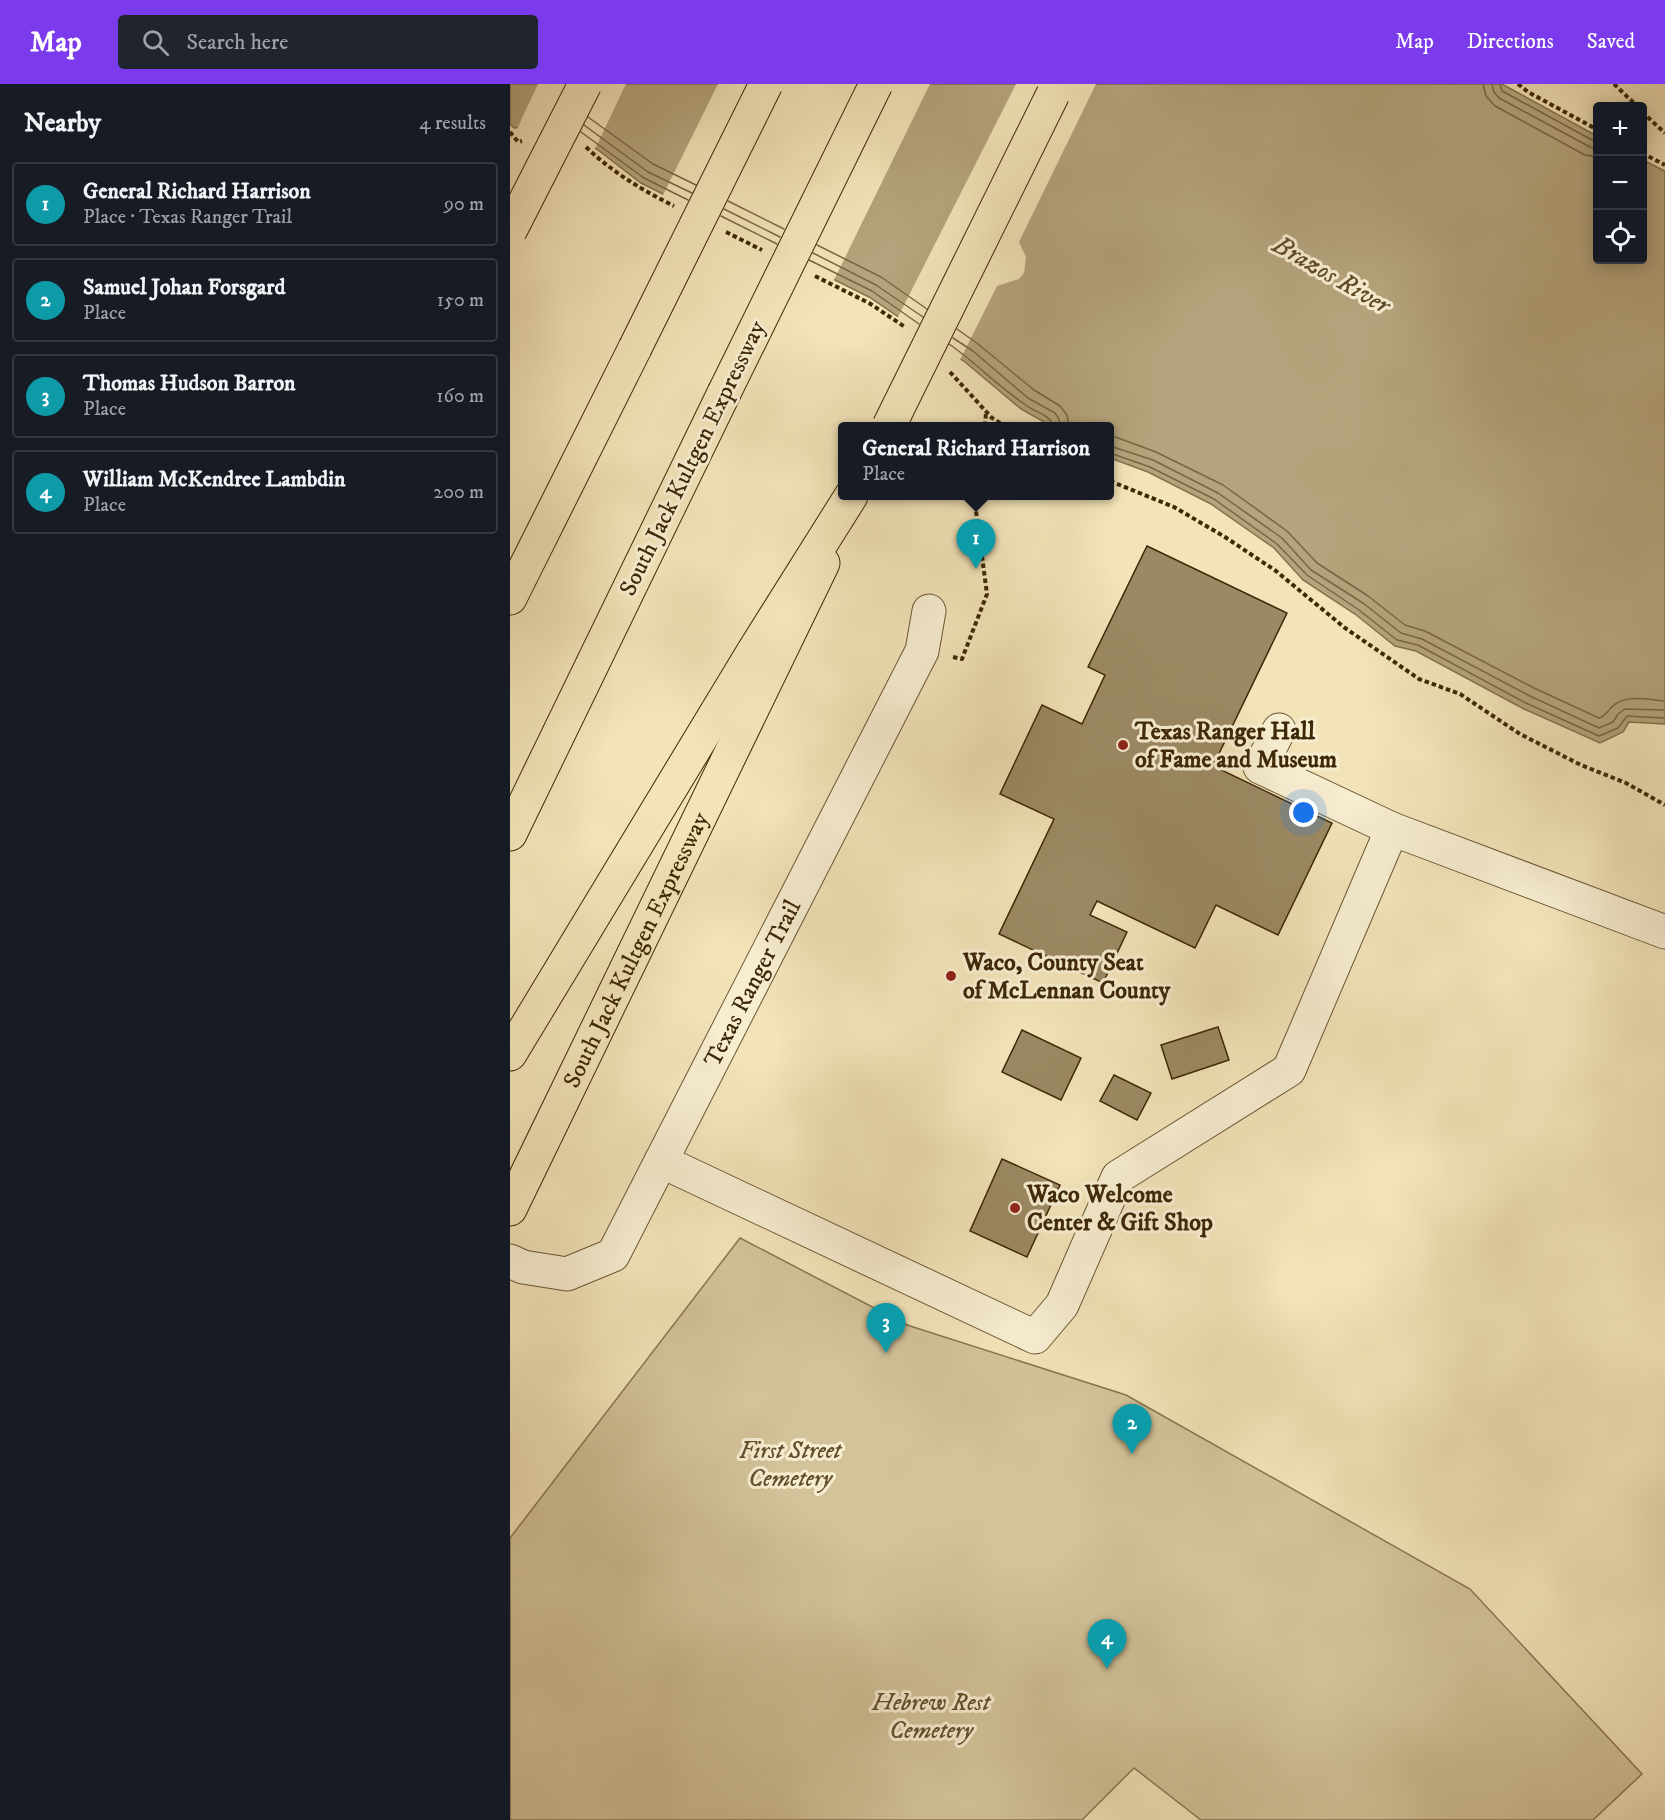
<!DOCTYPE html>
<html lang="en">
<head>
<meta charset="utf-8">
<style>
  body { margin:0; font-family:"IM FELL DW Pica",serif; background:#20242c; color:#f1f3f6 }
  .controls { position:absolute; right:18px; top:18px; display:grid; overflow:hidden; border-radius:6px; box-shadow:0 3px 15px #0003 }
  .controls button { width:54px; height:54px; display:grid; place-items:center; padding:0; border:0; border-bottom:2px solid #363941; background:#171b24; color:#f1f3f6; font:30px sans-serif }
  .you { position:absolute; left:794px; top:729px; width:21px; height:21px; margin:-15px; border:4px solid #fff; border-radius:50%; background:#1a73e8; box-shadow:0 0 0 9px #1a73e833 }
  .badge { display:grid; place-items:center; width:39px; height:39px; border-radius:50%; background:#7c3aed; color:#fff; font-size:20px; font-weight:700 }
  .pin { position:absolute; translate:-50% -50px; filter:drop-shadow(0 2px 3px #0008) }
  .pin::after { content:''; position:absolute; top:32px; width:21px; height:18px; background:inherit; clip-path:polygon(0 0,100% 0,50% 100%) }
  .popup { position:absolute; left:328px; top:338px; width:276px; height:78px; box-sizing:border-box; display:grid; place-content:center; border-radius:6px; background:#171b24; filter:drop-shadow(0 2px 4px #0005); font-size:20px; white-space:nowrap; color:#9ea1a6 }
  .popup b { font-size:22px; color:#f1f3f6 }
  .popup::after { content:''; position:absolute; left:50%; top:100%; margin-left:-12px; border:12px solid transparent; border-top-color:#171b24 }
  .list { margin:0; padding:0; list-style:none }
  h2 { display:flex; justify-content:space-between; align-items:center; height:78px; margin:0; padding:0 24px; font-size:26px }
  h2 small { font-size:20px; font-weight:400; color:#9ea1a6 }
  .list li { display:grid; grid-template-columns:39px 1fr auto; gap:18px; align-items:center; box-sizing:border-box; height:84px; margin:0 12px 12px; padding:0 12px; border:2px solid #363941; border-radius:6px }
  .list b { display:block; font-size:22px; white-space:nowrap }
  .list p { margin:0; font-size:20px; white-space:nowrap; color:#9ea1a6 }
  .list em { font-size:20px; font-style:normal; color:#9ea1a6 }
  .icon { flex:none; width:33px; height:33px; fill:none; stroke:currentColor; stroke-width:2; stroke-linecap:round; stroke-linejoin:round }
  .map { position:relative; flex:none; width:1155px; height:1736px; overflow:hidden }
  header { display:flex; align-items:center; gap:36px; box-sizing:border-box; height:84px; padding:0 30px; background:#7c3aed; color:#fff }
  header strong { font-size:28px }
  nav { display:flex; gap:33px; margin-inline-start:auto; font-size:21px }
  .search { width:420px; height:54px; background:#20242c; display:flex; align-items:center; gap:15px; box-sizing:border-box; padding:0 21px; border-radius:6px; color:#9ea1a6; font-size:22px }
  main { display:flex }
  aside { flex:1; background:#171b24 }
  .map>svg:first-child { display:block }
</style>
</head>
<body>
<header>
<strong>Map</strong>
<div class="search"><svg class="icon" aria-label="search" viewBox="0 0 24 24"><circle cx="10" cy="10" r="6"/><path d="M15 15l6 6"/></svg>Search here</div>
<nav><a>Map</a><a>Directions</a><a>Saved</a></nav>
</header>
<main>
<aside>
<h2>Nearby<small>4 results</small></h2>
<ul class="list">
<li><span class="badge" style="background:#0f9aa8">1</span><div><b>General Richard Harrison</b><p>Place · Texas Ranger Trail</p></div><em>90 m</em></li>
<li><span class="badge" style="background:#0f9aa8">2</span><div><b>Samuel Johan Forsgard</b><p>Place</p></div><em>150 m</em></li>
<li><span class="badge" style="background:#0f9aa8">3</span><div><b>Thomas Hudson Barron</b><p>Place</p></div><em>160 m</em></li>
<li><span class="badge" style="background:#0f9aa8">4</span><div><b>William McKendree Lambdin</b><p>Place</p></div><em>200 m</em></li>
</ul>
</aside>
<div class="map">
<svg width="1155" height="1736" viewBox="0 0 1155 1736">
  <rect width="100%" height="100%" fill="#f2e3b8"/>
  <filter id="stains"><feTurbulence type="fractalNoise" baseFrequency=".00333" numOctaves="4"/><feColorMatrix values="0 0 0 0 .2 0 0 0 0 .09 0 0 0 0 .02 0 0 0 .5 -.17"/></filter>
  <radialGradient id="worn" r=".72"><stop offset=".6" stop-color="#630" stop-opacity="0"/><stop offset="1" stop-color="#630" stop-opacity=".3"/></radialGradient>
  <!-- green -->
  <path fill="#d3c39a" stroke="#887650" stroke-width="1.5" d="M 230,1154 L 397,1241 L 616,1311 L 960,1505 L 1132,1690 L 1083,1736 L 691,1736 L 624,1684 L 572,1736 L 0,1736 L 0,1454 Z"/>
  <!-- water -->
  <path fill="#b4a37c" stroke="#84724d" stroke-width="1.5" d="M 0,0 L 992,0 L 1087,52 L 1088,176 L 1132,176 L 1133,76 L 1155,87 L 1155,640 L 1119,638 L 1113,648 L 1090,659 L 1014,625 L 906,567 L 885,562 L 845,530 L 793,496 L 764,464 L 701,420 L 638,388 L 600,374 L 600,342 L 541,342 L 511,325 L 455,278 L 359,213 L 131,99 L 88,66 L 48,40 L 4,44 L 0,40 Z"/>
  <!-- pier -->
  <path fill="#f2e3b8" d="M 28,0 L 116,0 L 84,67 L 47,43 L 6,47 Z
    M 208,0 L 420,0 L 323,198 L 152,113 Z
    M 506,0 L 586,0 L 509,158 L 516,173 L 514,189 L 509,195 L 487,202 L 449,278 L 387,235 Z"/>
  <g fill="none" stroke-linecap="round" stroke-linejoin="round">
    <!-- shore -->
    <path stroke="#786642" stroke-width="1.5" d="M 973,0 L 976,12 L 985,22 L 1075,71 L 1088,73
      M 982,0 L 984,8 L 989,14 L 1080,63 L 1088,64
      M 990,0 L 992,7 L 1082,56 L 1088,57
      M 78,33 L 143,80 L 186,101
      M 74,41 L 138,88 L 182,109
      M 71,48 L 134,94 L 178,116
      M 218,117 L 274,145
      M 214,125 L 270,153
      M 211,132 L 267,160
      M 307,161 L 371,193 L 417,225
      M 303,169 L 366,201 L 413,233
      M 299,176 L 362,207 L 409,240
      M 447,245 L 468,260 L 524,306 L 550,322 L 557,331 L 559,342
      M 443,254 L 463,267 L 518,314 L 545,329 L 549,335 L 550,342
      M 439,260 C 468,280 492,307 522,325 C 530,329 541,333 543,342
      M 600,352 L 608,354 L 646,368 L 713,401 L 777,447 L 807,479 L 858,512 L 895,541 L 915,547 L 1024,604 L 1089,634 C 1098,631 1099,623 1107,619 C 1120,611 1141,616 1155,617
      M 600,362 L 643,376 L 708,409 L 772,454 L 801,486 L 853,519 L 891,549 L 912,555 L 1020,612 L 1089,644 L 1103,638 L 1108,630 L 1115,625 L 1155,626
      M 600,369 L 640,383 L 704,415 L 767,460 L 797,491 L 849,526 L 887,556 L 908,561 L 1016,619 L 1089,652 L 1108,644 L 1117,632 L 1155,634"/>
  </g>
  <!-- building -->
  <path fill="#9b8963" stroke="#3d2807" stroke-width="1.5" d="M 637,462 L 777,529 L 703,682 L 822,739 L 768,851 L 706,821 L 685,864 L 587,817 L 580,831 L 617,848 L 593,899 L 489,850 L 544,735 L 490,710 L 532,621 L 572,640 L 595,591 L 578,583 Z
    M 708,943 L 719,976 L 662,995 L 651,961 Z
    M 512,946 L 571,974 L 551,1016 L 492,988 Z
    M 604,991 L 641,1009 L 627,1036 L 590,1017 Z
    M 492,1075 L 550,1101 L 517,1173 L 460,1147 Z"/>
  <g fill="none" stroke-linecap="round" stroke-linejoin="round">
    <!-- minor casing -->
    <g stroke="#6a5733" stroke-width="35">
      <g id="minor">
        <path d="M 769,646 L 750,683 L 882,745"/>
        <path d="M 151,1077 L 525,1253 L 552,1221 L 608,1093 L 779,986 L 882,745 L 1155,848"/>
        <path id="s1" d="M 0,1177 L 13,1183 L 57,1190 L 103,1171 L 412,567 L 419,527"/>
      </g>
    </g>
    <!-- major casing -->
    <g stroke="#3d2807" stroke-width="35">
      <g id="major">
        <path id="s2" d="M 0,1125 L 313,479"/>
      </g>
    </g>
    <!-- highway casing -->
    <g stroke="#3d2807" stroke-width="35">
      <path id="highway" d="M 0,514 L 125,264
        M 0,750 L 214,309
        M 0,970 L 243,568 L 341,412"/>
    </g>
    <!-- path -->
    <path stroke="#3d2807" stroke-width="4" stroke-dasharray="4.5 3" stroke-linecap="butt" d="M 1008,0 L 1018,8 L 1088,46
      M 1104,0 L 1127,22
      M 1132,28 L 1155,49
      M 0,48 L 8,58 L 12,57
      M 76,63 C 102,88 132,106 164,122
      M 1132,69 L 1155,81
      M 216,148 L 252,166
      M 305,192 L 359,219 L 395,243
      M 440,288 L 482,334 L 495,342
      M 475,342 L 476,328
      M 600,397 L 664,423 L 715,453 L 766,487 L 835,544 L 909,595 L 950,610 L 1010,650 L 1071,681 L 1116,699 L 1155,721
      M 443,573 L 452,575 L 477,510 L 464,412"/>
    <!-- minor -->
    <use href="#minor" stroke="#f7edd1" stroke-width="33"/>
    <!-- major -->
    <use href="#major" stroke="#f2e3b8" stroke-width="33"/>
    <!-- highway -->
    <use href="#highway" stroke="#f2e3b8" stroke-width="33"/>
    <!-- major-bridge casing -->
    <g stroke="#3d2807" stroke-width="35" stroke-linecap="butt">
      <path id="major-bridge" d="M 0,147 L 75,0
        M 379,342 L 543,10"/>
    </g>
    <!-- highway-bridge casing -->
    <g stroke="#3d2807" stroke-width="35" stroke-linecap="butt">
      <path id="highway-bridge" d="M 125,264 L 256,0
        M 214,309 L 366,0"/>
    </g>
    <!-- major-bridge -->
    <use href="#major-bridge" stroke="#f2e3b8" stroke-width="33"/>
    <!-- highway-bridge -->
    <use href="#highway-bridge" stroke="#f2e3b8" stroke-width="33"/>
  </g>
  <!-- markers -->
  <g fill="#8f2418" stroke="#f7edd1" stroke-width="2">
    <circle cx="613" cy="661" r="6"/>
    <circle cx="441" cy="892" r="6"/>
    <circle cx="505" cy="1124" r="6"/>
  </g>
  <g text-anchor="middle" stroke-width="6" stroke-linejoin="round" paint-order="stroke">
    <!-- street labels -->
    <g font-size="24" fill="#3d2807" stroke="#f7edd1">
      <text transform="translate(182 374) rotate(-64)" y="8">South Jack Kultgen Expressway</text>
      <text dy="8" stroke="none"><textPath href="#s2" startOffset="288">South Jack Kultgen Expressway</textPath></text>
      <text dy="8" stroke="none"><textPath href="#s1" startOffset="414">Texas Ranger Trail</textPath></text>
    </g>
    <!-- poi labels -->
    <g font-size="24" font-weight="bold" fill="#3d2807" stroke="#f7edd1" text-anchor="start">
      <text x="625" y="655">Texas Ranger Hall<tspan x="625" dy="28">of Fame and Museum</tspan></text>
      <text x="453" y="886">Waco, County Seat<tspan x="453" dy="28">of McLennan County</tspan></text>
      <text x="517" y="1118">Waco Welcome<tspan x="517" dy="28">Center &amp; Gift Shop</tspan></text>
    </g>
    <!-- park labels -->
    <g font-size="24" font-style="italic" fill="#624f2c" stroke="#f7edd1">
      <text x="280" y="1374">First Street<tspan x="280" dy="28">Cemetery</tspan></text>
      <text x="421" y="1626">Hebrew Rest<tspan x="421" dy="28">Cemetery</tspan></text>
    </g>
    <!-- water labels -->
    <g font-size="26" font-style="italic" fill="#614d2a" stroke="#f7edd1">
      <text transform="translate(822 190) rotate(30)" y="9">Brazos River</text>
    </g>
  </g>
  <rect width="100%" height="100%" filter="url(#stains)"/>
  <rect width="100%" height="100%" fill="url(#worn)"/>
</svg>
<div class="controls">
<button>+</button>
<button>−</button>
<button><svg class="icon" aria-label="locate" viewBox="0 0 24 24"><circle cx="12" cy="12" r="6"/><path d="M12 2v4M12 18v4M2 12h4M18 12h4"/></svg></button>
</div>
<div class="you"></div>
<div class="pin badge" style="left:466px;top:485px;background:#0f9aa8">1</div>
<div class="popup"><b>General Richard Harrison</b>Place</div>
<div class="pin badge" style="left:622px;top:1370px;background:#0f9aa8">2</div>
<div class="pin badge" style="left:376px;top:1269px;background:#0f9aa8">3</div>
<div class="pin badge" style="left:597px;top:1585px;background:#0f9aa8">4</div>
</div>
</main>
</body>
</html>
